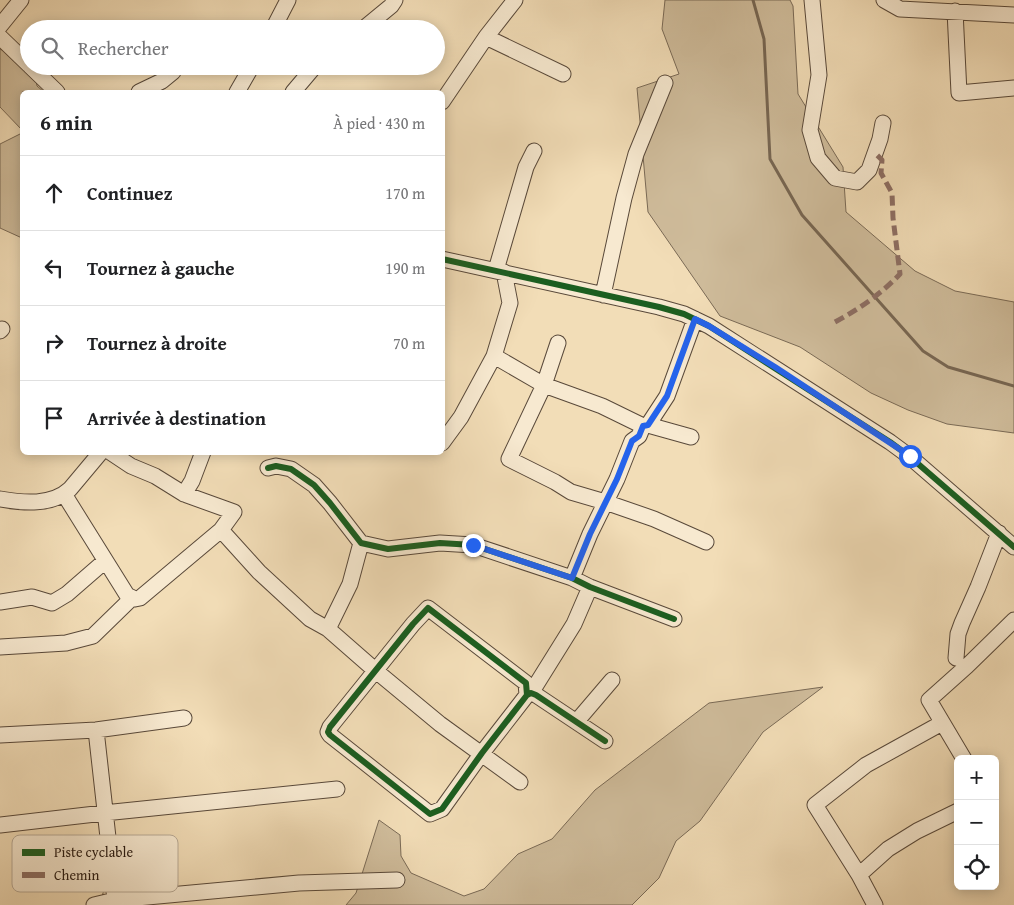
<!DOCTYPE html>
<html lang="fr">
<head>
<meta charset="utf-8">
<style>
  body { margin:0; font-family:"Gentium Book Plus",serif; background:#f2f2f2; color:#202124 }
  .controls { position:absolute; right:15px; bottom:15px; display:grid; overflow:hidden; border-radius:8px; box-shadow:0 2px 12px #0003 }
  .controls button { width:45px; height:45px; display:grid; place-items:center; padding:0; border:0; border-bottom:1px solid #e0e0e0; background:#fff; color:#202124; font:25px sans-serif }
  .stop { position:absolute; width:15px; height:15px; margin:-11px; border:4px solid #2563eb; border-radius:50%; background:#fff }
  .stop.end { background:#2563eb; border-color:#fff; box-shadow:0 1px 5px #0008 }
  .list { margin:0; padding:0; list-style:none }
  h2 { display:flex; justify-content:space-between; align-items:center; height:65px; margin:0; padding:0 20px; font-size:21px }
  h2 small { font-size:16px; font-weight:400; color:#757577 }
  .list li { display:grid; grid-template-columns:32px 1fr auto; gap:15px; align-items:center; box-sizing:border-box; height:75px; padding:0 20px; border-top:1px solid #e0e0e0 }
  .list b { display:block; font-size:19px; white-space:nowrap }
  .list em { font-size:16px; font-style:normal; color:#757577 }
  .icon { flex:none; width:28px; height:28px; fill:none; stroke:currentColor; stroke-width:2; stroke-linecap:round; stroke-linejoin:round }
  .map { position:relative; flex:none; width:1014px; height:905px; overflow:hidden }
  .search { position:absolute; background:#fff; box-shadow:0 2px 12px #0003; left:20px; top:20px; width:425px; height:55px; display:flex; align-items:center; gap:12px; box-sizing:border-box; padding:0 18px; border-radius:28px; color:#757577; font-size:19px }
  .panel { position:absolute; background:#fff; box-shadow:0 2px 12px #0003; left:20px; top:90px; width:425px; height:365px; border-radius:8px }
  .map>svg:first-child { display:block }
</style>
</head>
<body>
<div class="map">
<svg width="1014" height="905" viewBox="0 0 1014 905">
  <rect width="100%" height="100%" fill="#f2ddb7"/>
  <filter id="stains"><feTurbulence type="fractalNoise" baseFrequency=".004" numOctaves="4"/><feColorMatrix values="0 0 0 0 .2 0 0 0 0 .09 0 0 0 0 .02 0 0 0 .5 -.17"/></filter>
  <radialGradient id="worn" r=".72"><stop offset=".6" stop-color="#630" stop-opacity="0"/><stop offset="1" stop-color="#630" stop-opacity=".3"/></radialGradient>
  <!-- green -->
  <path fill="#cfbc9b" stroke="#7a6a56" d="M 665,0 L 790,0 L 793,6 L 798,94 L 843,167 L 846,212 L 915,271 L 955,291 L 1014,302 L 1014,433 L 947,424 L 908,410 L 871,393 L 800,347 L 720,316 L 648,212 L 637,88 L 679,74 L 662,29 Z
    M 0,49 C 16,57 35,66 37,86 L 44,92 L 22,92 L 22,130 L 0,107 Z
    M 22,133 L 22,238 L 0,228 L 0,144 Z
    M 823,687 L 763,732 L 700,821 L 676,841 L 659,878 L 632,905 L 346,905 L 356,893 L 379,820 L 400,835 L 401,856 L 411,873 L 464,896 L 484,889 L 518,854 L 552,839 L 595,790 L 709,703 Z
    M 111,869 L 145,884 L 146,905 L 99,905 Z"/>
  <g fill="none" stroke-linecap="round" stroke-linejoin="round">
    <!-- stream -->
    <path stroke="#776652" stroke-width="3" d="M 753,0 L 764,39 L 770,159 L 802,215 L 923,351 L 948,367 L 1014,386"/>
    <!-- minor casing -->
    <g stroke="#59493a" stroke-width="17">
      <path id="minor" d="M 812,0 L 819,75 L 810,130 L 818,158 L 835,178 L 857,182 L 869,170 L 880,139 L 883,123
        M 884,0 L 900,9 L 1014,15
        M 955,11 L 959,93 L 1014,88
        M 0,26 L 21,0
        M 273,29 L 288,0
        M 363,29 L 391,6 L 395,0
        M 0,37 L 29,65
        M 486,37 L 515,0
        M 30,66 L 57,92
        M 139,92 L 162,81 L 173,72
        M 237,92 L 252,66
        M 293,92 L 315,66
        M 442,102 L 486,37 L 563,74
        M 442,259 L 659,307 L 684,314 L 709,326 L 890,442 L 909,456 L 1014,547
        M 496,270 L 526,167 L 534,151
        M 603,295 L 624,198 L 636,154 L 665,83
        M 0,331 L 2,329
        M 558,343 L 544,385 L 509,459 L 555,482 L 571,492 L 605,502 L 654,519 L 706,542
        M 494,356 L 544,385 L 602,406 L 643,426
        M 648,425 L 667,396 L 695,319
        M 442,443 L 461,417 L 494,356 L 510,303 L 504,272
        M 268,468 L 276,466 L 291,469 L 314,485 L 330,503 L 361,543 L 388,549 L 440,543 L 473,545 L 572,578 L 590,587 L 674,619
        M 64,494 L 127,595 L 135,599 L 140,598 L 221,530 L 234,512 L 184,494 L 155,476 L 131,466 L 110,452
        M 184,494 L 192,481 L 203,452
        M 0,499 C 23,503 52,506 70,489 L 101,452
        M 221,530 L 259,572 L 310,619 L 328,629 L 376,671 L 440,724 L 520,782
        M 572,578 L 590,534 L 617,479 L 632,441 L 639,436 L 643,426 L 648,425 L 691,437
        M 0,602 L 32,597 L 52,603 L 67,594 L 105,561
        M 328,629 L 350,584 L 361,543
        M 0,647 L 66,643 L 93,636 L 132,598
        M 956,658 L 958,634 L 962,623 L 978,587 L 999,533
        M 531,693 L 574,624 L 590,587
        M 527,695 L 526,683 L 428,608 L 413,624 L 330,727 L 328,732 L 330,735 L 430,814 L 442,809 L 482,753 L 527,695 L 531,693 L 536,695 L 605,741
        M 577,721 L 612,680
        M 96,730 L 115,900
        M 0,735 L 96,730 L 184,718
        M 964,759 L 929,700 L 967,666 L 1014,620
        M 0,825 L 104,813 L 337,789
        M 859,875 L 888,849 L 917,831 L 958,811
        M 94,905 L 115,900 L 299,883 L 397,880
        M 875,905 L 859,875 L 815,805 L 866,765 L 942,723"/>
    </g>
    <!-- minor -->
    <use href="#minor" stroke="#f7e9d0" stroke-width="15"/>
    <!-- quiet -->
    <path stroke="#8d6e63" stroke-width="5" stroke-dasharray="10 5" stroke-linecap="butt" d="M 835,322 C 859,309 881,294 900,274 L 893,218 L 892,193 L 881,173 L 882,160 L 875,153"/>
    <!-- cycleway casing -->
    <g stroke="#f7e9d0" stroke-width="9">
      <path id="cycleway" d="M 442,259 L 659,307 L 684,314 L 709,326 L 890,442 L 909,456 L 1014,547
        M 268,468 L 276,466 L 291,469 L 314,485 L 330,503 L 361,543 L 388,549 L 440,543 L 473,545 L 572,578 L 590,587 L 674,619
        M 527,695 L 526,683 L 428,608 L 413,624 L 330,727 L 328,732 L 330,735 L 430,814 L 442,809 L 482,753 L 527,695 L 531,693 L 536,695 L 605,741"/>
    </g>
    <!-- cycleway -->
    <use href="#cycleway" stroke="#1b5e20" stroke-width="6"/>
  </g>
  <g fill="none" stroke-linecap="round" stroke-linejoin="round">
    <!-- route -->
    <path stroke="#2563eb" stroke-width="6" d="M 473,545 L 572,578 L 590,534 L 617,479 L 632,441 L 639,436 L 643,426 L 648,425 L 667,396 L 695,319 L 709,326 L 775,367 L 910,456"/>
  </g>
  <!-- legend -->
  <rect x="12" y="835" width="166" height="57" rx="8" fill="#f7e9d0" stroke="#b8aa96" stroke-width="1"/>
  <rect x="22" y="849" width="23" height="7" fill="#1b5e20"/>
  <rect x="22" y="872" width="23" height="6" fill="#8d6e63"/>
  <g font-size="14" fill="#261810">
    <text x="54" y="857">Piste cyclable</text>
    <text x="54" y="880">Chemin</text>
  </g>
  <rect width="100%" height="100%" filter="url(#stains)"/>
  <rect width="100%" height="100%" fill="url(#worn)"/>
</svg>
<div class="controls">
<button>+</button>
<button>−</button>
<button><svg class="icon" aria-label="locate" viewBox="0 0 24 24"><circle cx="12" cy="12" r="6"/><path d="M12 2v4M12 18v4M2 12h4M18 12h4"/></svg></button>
</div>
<div class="stop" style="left:910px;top:456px"></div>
<div class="stop end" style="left:473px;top:545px"></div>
<div class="search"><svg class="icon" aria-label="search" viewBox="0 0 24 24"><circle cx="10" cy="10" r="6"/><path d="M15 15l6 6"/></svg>Rechercher</div>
<section class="panel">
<h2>6 min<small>À pied · 430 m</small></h2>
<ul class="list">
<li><svg class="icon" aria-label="ahead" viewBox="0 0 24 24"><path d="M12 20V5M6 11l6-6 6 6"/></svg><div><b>Continuez</b></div><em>170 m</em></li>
<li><svg class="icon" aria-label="left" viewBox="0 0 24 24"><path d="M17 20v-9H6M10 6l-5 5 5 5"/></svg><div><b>Tournez à gauche</b></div><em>190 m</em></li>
<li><svg class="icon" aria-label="right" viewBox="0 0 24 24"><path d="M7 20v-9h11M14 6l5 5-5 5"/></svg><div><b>Tournez à droite</b></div><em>70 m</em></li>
<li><svg class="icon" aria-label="arrive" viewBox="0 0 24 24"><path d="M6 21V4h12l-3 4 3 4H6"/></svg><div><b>Arrivée à destination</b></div></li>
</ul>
</section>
</div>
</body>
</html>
